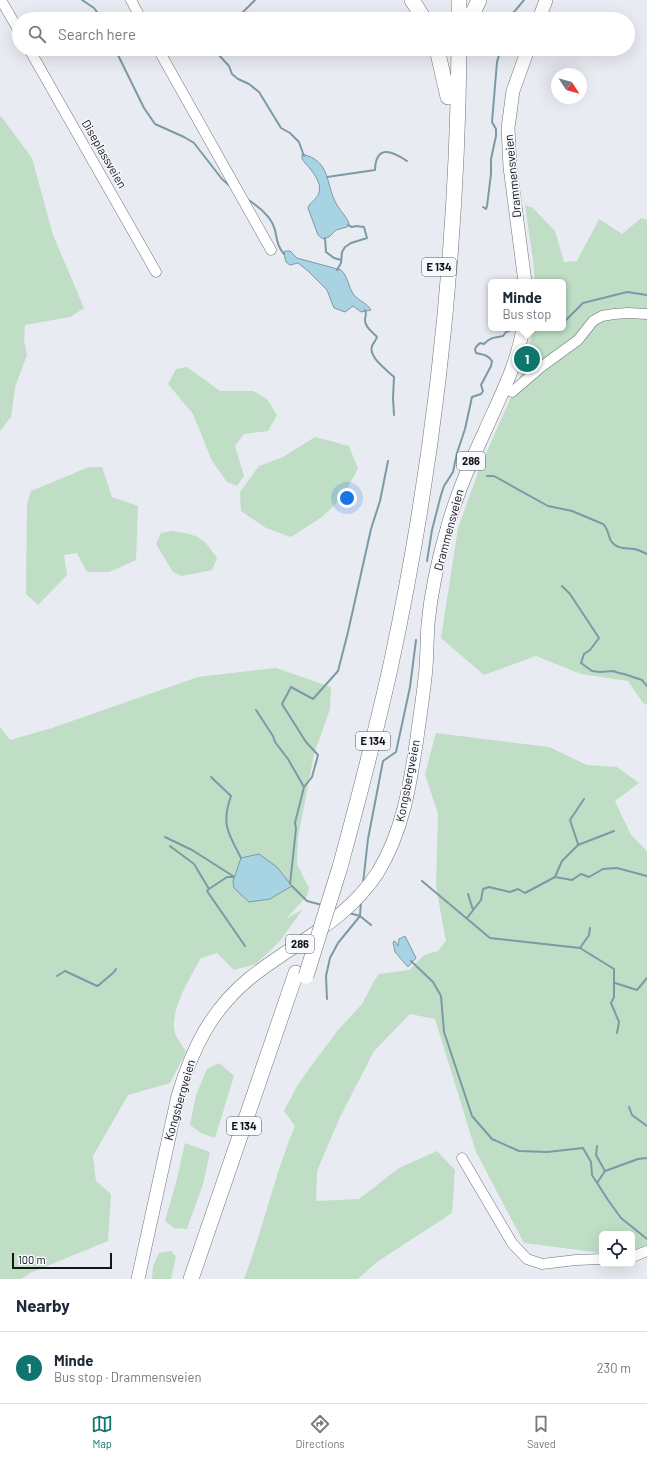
<!DOCTYPE html>
<html lang="en">
<head>
<meta charset="utf-8">
<style>
  body { margin:0; font-family:Barlow,sans-serif; background:#f6f6f7; color:#1f2937 }
  .controls { position:absolute; right:12px; bottom:12px; display:grid; overflow:hidden; border-radius:6px; box-shadow:0 4px 16px #0002 }
  .controls button { width:36px; height:36px; display:grid; place-items:center; padding:0; border:0; border-bottom:1px solid #e0e1e3; background:#fff; color:#1f2937; font:20px sans-serif }
  .compass { position:absolute; left:551px; top:68px; width:36px; height:36px; border-radius:50%; background:#fff; box-shadow:0 4px 16px #0002; rotate:126deg }
  .scale { position:absolute; left:12px; bottom:10px; width:100px; box-sizing:border-box; padding-left:4px; border:2px solid #141517; border-top:0; font-size:11px; line-height:14px; white-space:nowrap; color:#141517; -webkit-text-stroke:3px #f7f9fe; paint-order:stroke }
  .you { position:absolute; left:347px; top:498px; width:14px; height:14px; margin:-10px; border:3px solid #fff; border-radius:50%; background:#1a73e8; box-shadow:0 0 0 6px #1a73e833 }
  .badge { display:grid; place-items:center; width:26px; height:26px; border-radius:50%; background:#0f766e; color:#fff; font-size:13px; font-weight:700 }
  .pin { position:absolute; translate:-50% -50%; border:2px solid #fff; box-shadow:0 1px 4px #0006 }
  .popup { position:absolute; left:488px; top:279px; width:78px; height:52px; box-sizing:border-box; display:grid; place-content:center; border-radius:6px; background:#fff; filter:drop-shadow(0 1px 3px #0005); font-size:13px; white-space:nowrap; color:#747a83 }
  .popup b { font-size:15px; color:#1f2937 }
  .popup::after { content:''; position:absolute; left:50%; top:100%; margin-left:-8px; border:8px solid transparent; border-top-color:#fff }
  .list { margin:0; padding:0; list-style:none }
  h2 { display:flex; justify-content:space-between; align-items:center; height:52px; margin:0; padding:0 16px; font-size:17px }
  h2 small { font-size:13px; font-weight:400; color:#747a83 }
  .list li { display:grid; grid-template-columns:26px 1fr auto; gap:12px; align-items:center; box-sizing:border-box; height:72px; padding:0 16px; border-top:1px solid #e0e1e3 }
  .list b { display:block; font-size:15px; white-space:nowrap }
  .list p { margin:0; font-size:13px; white-space:nowrap; color:#747a83 }
  .list em { font-size:13px; font-style:normal; color:#747a83 }
  .icon { flex:none; width:22px; height:22px; fill:none; stroke:currentColor; stroke-width:2; stroke-linecap:round; stroke-linejoin:round }
  .map { position:relative; flex:none; width:647px; height:1279px; overflow:hidden }
  .search { position:absolute; background:#fff; box-shadow:0 4px 16px #0002; left:12px; right:12px; top:12px; height:44px; display:flex; align-items:center; gap:10px; box-sizing:border-box; padding:0 14px; border-radius:22px; color:#747a83; font-size:15px }
  .sheet { height:124px; background:#fff }
  nav { display:flex; justify-content:space-around; align-items:center; box-sizing:border-box; height:56px; border-top:1px solid #e0e1e3; background:#fff; font-size:11px; color:#747a83 }
  nav a { display:grid; justify-items:center; gap:2px }
  nav .on { color:#0f766e }
  .map>svg:first-child { display:block }
</style>
</head>
<body>
<div class="map">
<svg width="647" height="1279" viewBox="0 0 647 1279">
  <rect width="100%" height="100%" fill="#e9ebf2"/>
  <!-- green -->
  <path fill="#bfdec5" d="M 0,115 L 32,158 L 53,235 L 84,308 L 70,317 L 25,325 L 24,340 L 27,355 L 15,387 L 11,417 L 0,431 Z
    M 525,205 L 533,208 L 555,231 L 564,262 L 577,261 L 599,219 L 622,234 L 641,218 L 647,220 L 647,705 L 643,703 L 628,681 L 581,674 L 536,656 L 484,675 L 441,638 L 458,528 L 480,467 L 524,368 L 534,328 L 563,328 L 563,282 L 535,282 L 533,260 Z
    M 187,367 L 220,391 L 253,391 L 267,399 L 277,415 L 268,431 L 244,434 L 235,446 L 244,476 L 237,486 L 227,482 L 212,461 L 193,414 L 168,384 L 176,369 Z
    M 315,437 L 349,446 L 358,469 L 341,499 L 322,517 L 291,537 L 266,528 L 241,511 L 240,492 L 259,466 L 283,457 Z
    M 89,467 L 102,467 L 112,497 L 138,506 L 136,560 L 109,572 L 87,572 L 77,553 L 64,555 L 67,575 L 38,605 L 26,594 L 27,505 L 31,491 Z
    M 172,531 C 198,535 202,536 217,558 L 212,570 L 182,576 L 173,572 L 156,544 L 161,533 Z
    M 276,668 L 331,687 L 330,709 L 314,754 L 298,838 L 297,864 L 309,888 L 307,896 L 286,919 L 303,909 L 280,941 L 256,964 L 234,970 L 217,953 L 201,958 C 191,976 169,1011 175,1033 C 177,1039 183,1046 186,1052 L 170,1083 L 128,1095 L 93,1156 L 96,1181 L 111,1194 L 108,1241 L 30,1273 L 21,1279 L 0,1279 L 0,727 L 10,740 L 52,728 L 198,677 Z
    M 436,733 L 549,747 L 587,765 L 617,767 L 639,783 L 615,801 L 631,835 L 647,851 L 647,1257 L 632,1256 L 632,1234 L 602,1234 L 602,1253 L 524,1243 L 476,1152 L 435,1019 L 410,1014 L 374,1051 L 340,1117 L 317,1171 L 316,1201 L 359,1199 L 399,1168 L 437,1151 L 455,1170 L 452,1213 L 377,1262 L 358,1279 L 244,1279 C 263,1229 274,1176 295,1126 L 284,1111 L 297,1086 L 317,1058 L 339,1029 L 362,1004 L 374,981 L 379,974 L 409,970 L 424,955 L 438,951 L 446,941 L 436,887 L 438,814 L 425,774 Z
    M 219,1063 L 234,1076 L 215,1138 L 201,1133 L 190,1125 L 196,1095 L 207,1069 Z
    M 185,1143 L 210,1152 L 203,1184 L 187,1229 L 174,1228 L 165,1221 L 177,1179 Z
    M 171,1251 L 176,1257 L 171,1279 L 152,1279 L 153,1266 L 159,1253 Z"/>
  <!-- water -->
  <path fill="#a8d3e3" stroke="#7c9aa6" d="M 302,154 C 332,161 325,185 337,205 C 341,212 346,216 349,223 L 347,227 L 336,230 L 329,237 L 323,239 L 318,235 L 308,208 C 310,202 313,202 316,198 C 327,185 310,169 302,159 Z
    M 285,251 L 290,251 L 297,258 L 341,270 C 348,276 348,287 354,295 C 359,301 367,303 371,310 L 361,312 L 353,306 L 345,312 L 334,308 L 327,290 L 308,271 L 298,263 L 290,265 L 286,262 L 284,254 Z
    M 259,854 L 277,867 L 292,886 L 270,899 L 249,902 L 234,888 L 233,881 L 241,858 Z
    M 405,936 L 416,958 L 408,967 L 395,952 L 393,942 L 395,941 L 398,946 L 399,939 Z"/>
  <g fill="none" stroke-linecap="round" stroke-linejoin="round">
    <!-- stream -->
    <path stroke="#7c9aa6" stroke-width="2" d="M 82,0 L 94,8 L 102,19
      M 504,17 L 504,19
      M 233,19 L 241,14 L 255,0
      M 508,19 L 524,0
      M 115,49 L 144,108 L 155,124 L 184,137 L 194,143 L 222,179 L 231,187
      M 216,49 L 217,53 L 229,66 L 232,74 L 238,79 L 249,84 L 259,92 L 281,128 L 290,133 L 299,142 L 304,156
      M 327,177 L 375,170 C 376,144 392,151 407,161
      M 247,199 C 258,206 272,217 275,230 C 277,239 277,246 284,254
      M 483,207 L 486,209 L 487,206 L 491,174 L 491,159 L 496,136 L 496,129 L 492,122 L 497,62 L 499,55 L 495,49
      M 325,238 L 326,252 L 334,258 L 341,260
      M 337,270 L 341,263 L 342,252 L 345,247 L 351,243 L 367,238 L 364,227 L 356,226 L 352,227 L 348,225
      M 365,310 C 367,315 365,316 365,320 C 365,328 373,332 377,337 C 376,340 374,342 372,346 C 368,357 387,370 394,377 L 393,398 L 394,415
      M 563,323 L 583,303 L 627,292 L 647,295
      M 487,476 L 494,476 L 548,506 L 572,511 L 603,524 C 608,528 608,535 611,541 C 618,551 629,547 638,550 C 641,551 644,553 647,554
      M 427,561 L 432,530 L 441,495 L 444,486 L 453,472 L 457,453 L 465,429 L 472,397 L 481,394 L 483,391 L 481,385 L 491,366 L 492,361 C 488,355 484,355 476,353 L 475,350 L 476,347 L 480,343 L 484,344 C 490,337 495,338 503,336 L 506,332 L 514,329
      M 562,586 L 570,594 L 599,638 L 590,650 L 584,654 L 581,663 L 592,671 L 600,672 L 613,671 L 619,673 L 624,674 L 642,680 L 647,686
      M 256,710 L 273,736 L 275,742 L 288,759 L 304,787
      M 211,777 L 231,796 C 221,824 228,833 241,858
      M 165,837 L 192,850 L 233,876
      M 578,844 L 570,820 L 584,799
      M 170,846 L 194,864 L 209,889 L 227,877 L 234,877
      M 555,877 L 562,861 L 578,845 L 614,831
      M 422,881 L 490,938 L 580,948 L 614,969 L 614,997 L 611,1003 L 619,1022 L 617,1033
      M 363,883 L 368,839 L 383,761 L 396,752 L 410,687 L 416,640
      M 290,884 L 296,829 L 295,823 L 304,787 L 312,777 L 318,755 L 306,742 L 282,704 L 291,687 L 313,699 L 338,671 L 348,632 L 371,529 L 380,501 L 388,461
      M 292,886 L 307,901 L 322,905
      M 209,889 L 207,891 L 245,946
      M 468,894 L 473,910
      M 349,913 L 360,916 L 371,925
      M 467,918 L 481,900 L 483,889 L 489,887 L 510,892 L 518,889 L 525,893 L 555,877 L 572,880 L 581,874 L 589,877 L 603,869 L 617,868 L 647,876
      M 580,948 L 589,935 L 590,928
      M 411,961 L 433,982 L 441,996 L 444,1032 L 472,1116 L 492,1139 L 519,1151 L 547,1152 L 583,1148 L 591,1162 L 592,1175 L 608,1200 L 621,1218 L 647,1239
      M 57,976 L 65,971 L 97,986 L 99,985 L 114,972 L 116,969
      M 615,983 L 637,990 L 647,978
      M 327,999 L 326,976 L 330,958 L 338,943 L 360,916 L 361,901
      M 629,1107 L 632,1115 L 647,1126
      M 597,1146 L 596,1155 L 605,1171
      M 597,1183 L 605,1171 L 638,1159 L 647,1158"/>
    <!-- minor casing -->
    <g stroke="#717379" stroke-width="11">
      <path id="minor" d="M 1,0 L 19,31
        M 131,0 L 141,19
        M 29,49 L 156,272
        M 158,49 L 271,250
        M 505,388 L 512,392 L 541,367 L 578,340 L 593,321 L 602,316 L 614,314 L 628,313 L 647,314
        M 462,1158 L 512,1243 L 527,1259 L 542,1264 L 576,1260 L 602,1259
        M 632,1257 L 647,1251"/>
    </g>
    <!-- major casing -->
    <g stroke="#717379" stroke-width="14">
      <path id="major" d="M 539,19 L 546,0
        M 525,282 L 510,167 L 508,128 L 513,91 L 528,49
        M 138,1279 L 178,1096 C 192,1049 211,1010 250,978 C 295,942 346,922 378,872 C 403,831 410,785 417,738 C 420,715 424,691 426,668 C 427,653 427,639 428,624 C 431,592 438,560 447,529 C 456,495 470,463 485,431 C 500,397 517,365 523,328"/>
    </g>
    <!-- highway casing -->
    <g stroke="#717379" stroke-width="16">
      <path id="highway" d="M 412,0 L 424,19
        M 459,0 L 459,19
        M 470,19 L 479,0
        M 437,49 L 448,97
        M 340,867 C 358,801 375,735 390,669 C 434,465 457,257 459,49
        M 191,1279 L 296,973"/>
    </g>
    <!-- minor -->
    <use href="#minor" stroke="#fff" stroke-width="10"/>
    <!-- major -->
    <use href="#major" stroke="#fff" stroke-width="13"/>
    <!-- highway -->
    <use href="#highway" stroke="#fff" stroke-width="15"/>
    <!-- highway-bridge casing -->
    <g stroke="#717379" stroke-width="16" stroke-linecap="butt">
      <path id="highway-bridge" d="M 306,976 L 340,867"/>
    </g>
    <!-- highway-bridge -->
    <use href="#highway-bridge" stroke="#fff" stroke-width="15"/>
  </g>
  <g text-anchor="middle" stroke-width="3" stroke-linejoin="round" paint-order="stroke">
    <!-- shield labels -->
    <g fill="#f7f9fe" stroke="#58595c" stroke-width="1">
      <rect x="422" y="258" width="34" height="18" rx="3"/>
      <rect x="457" y="452" width="28" height="18" rx="3"/>
      <rect x="356" y="732" width="34" height="18" rx="3"/>
      <rect x="286" y="935" width="28" height="18" rx="3"/>
      <rect x="227" y="1117" width="34" height="18" rx="3"/>
    </g>
    <g font-size="11" font-weight="bold" fill="#141517">
      <text x="439" y="271">E 134</text>
      <text x="471" y="465">286</text>
      <text x="373" y="745">E 134</text>
      <text x="300" y="948">286</text>
      <text x="244" y="1130">E 134</text>
    </g>
    <!-- street labels -->
    <g font-size="12" fill="#141517" stroke="#f7f9fe">
      <text transform="translate(104 154) rotate(60)" y="4">Diseplassveien</text>
      <text transform="translate(513 176) rotate(-96)" y="4">Drammensveien</text>
      <text transform="translate(449 530) rotate(-75)" y="4">Drammensveien</text>
      <text transform="translate(408 781) rotate(-79)" y="4">Kongsbergveien</text>
      <text transform="translate(180 1100) rotate(-74)" y="4">Kongsbergveien</text>
    </g>
  </g>
</svg>
<div class="controls">
<button><svg class="icon" aria-label="locate" viewBox="0 0 24 24"><circle cx="12" cy="12" r="6"/><path d="M12 2v4M12 18v4M2 12h4M18 12h4"/></svg></button>
</div>
<svg class="compass" viewBox="-18 -18 36 36"><path d="M0-13l5 13h-10z" fill="#e53935"/><path d="M0 13l5-13h-10z" fill="#747a83"/></svg>
<div class="scale">100 m</div>
<div class="you"></div>
<div class="pin badge" style="left:527px;top:359px">1</div>
<div class="popup"><b>Minde</b>Bus stop</div>
<div class="search"><svg class="icon" aria-label="search" viewBox="0 0 24 24"><circle cx="10" cy="10" r="6"/><path d="M15 15l6 6"/></svg>Search here</div>
</div>
<section class="sheet">
<h2>Nearby<small></small></h2>
<ul class="list">
<li><span class="badge">1</span><div><b>Minde</b><p>Bus stop · Drammensveien</p></div><em>230 m</em></li>
</ul>
</section>
<nav>
<a class="on"><svg class="icon" aria-label="map" viewBox="0 0 24 24"><path d="M3 6l6-2 6 2 6-2v14l-6 2-6-2-6 2zM9 4v14M15 6v14"/></svg>Map</a>
<a><svg class="icon" aria-label="directions" viewBox="0 0 24 24"><path d="M12 3l9 9-9 9-9-9zM9 14v-3h6M13 9l2 2-2 2"/></svg>Directions</a>
<a><svg class="icon" aria-label="saved" viewBox="0 0 24 24"><path d="M7 4h10v16l-5-4-5 4z"/></svg>Saved</a>
</nav>
</body>
</html>
